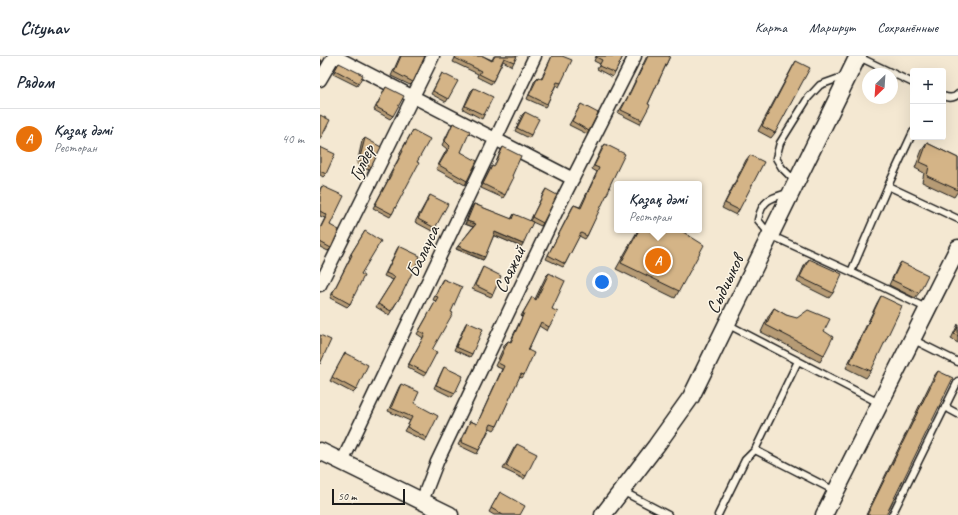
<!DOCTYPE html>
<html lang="ru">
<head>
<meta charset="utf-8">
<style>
  body { margin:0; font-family:Caveat,sans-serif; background:#f6f6f7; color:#1f2937 }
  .controls { position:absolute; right:12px; top:12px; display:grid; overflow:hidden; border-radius:4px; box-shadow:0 4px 16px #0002 }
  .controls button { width:36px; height:36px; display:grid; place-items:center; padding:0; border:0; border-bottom:1px solid #e0e1e3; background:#fff; color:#1f2937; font:20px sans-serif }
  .compass { position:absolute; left:542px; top:12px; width:36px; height:36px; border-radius:50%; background:#fff; box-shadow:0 4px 16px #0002; rotate:205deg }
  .scale { position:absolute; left:12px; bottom:10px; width:73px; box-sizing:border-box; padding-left:4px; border:2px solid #1c1c1c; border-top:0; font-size:11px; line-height:14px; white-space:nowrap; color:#1c1c1c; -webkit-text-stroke:3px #fcf5e5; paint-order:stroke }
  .you { position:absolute; left:282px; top:226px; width:14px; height:14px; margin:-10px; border:3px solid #fff; border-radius:50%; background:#1a73e8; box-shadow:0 0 0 6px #1a73e833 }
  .badge { display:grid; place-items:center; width:26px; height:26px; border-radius:50%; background:#1a73e8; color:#fff; font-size:13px; font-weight:700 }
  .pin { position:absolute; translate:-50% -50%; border:2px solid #fff; box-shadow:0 1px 4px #0006 }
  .popup { position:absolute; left:294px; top:125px; width:88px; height:52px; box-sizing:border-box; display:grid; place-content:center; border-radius:4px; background:#fff; filter:drop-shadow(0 1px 3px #0005); font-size:13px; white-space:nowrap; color:#747a83 }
  .popup b { font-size:15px; color:#1f2937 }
  .popup::after { content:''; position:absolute; left:50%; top:100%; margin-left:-8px; border:8px solid transparent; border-top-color:#fff }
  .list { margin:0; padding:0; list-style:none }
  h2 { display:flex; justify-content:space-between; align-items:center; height:52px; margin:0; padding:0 16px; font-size:17px }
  h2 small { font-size:13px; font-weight:400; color:#747a83 }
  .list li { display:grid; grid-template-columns:26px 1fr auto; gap:12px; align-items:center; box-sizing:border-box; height:60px; padding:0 16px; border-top:1px solid #e0e1e3 }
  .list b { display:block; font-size:15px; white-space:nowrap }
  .list p { margin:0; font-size:13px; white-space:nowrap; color:#747a83 }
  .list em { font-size:13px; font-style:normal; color:#747a83 }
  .map { position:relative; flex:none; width:638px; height:459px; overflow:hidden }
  header { display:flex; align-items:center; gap:24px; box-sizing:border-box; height:56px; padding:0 20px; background:#fff; border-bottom:1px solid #e0e1e3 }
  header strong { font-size:19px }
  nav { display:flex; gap:22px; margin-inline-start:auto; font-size:14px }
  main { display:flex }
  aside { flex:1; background:#fff }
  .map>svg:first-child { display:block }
</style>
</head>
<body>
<header>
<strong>Citynav</strong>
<nav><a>Карта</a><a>Маршрут</a><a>Сохранённые</a></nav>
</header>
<main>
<aside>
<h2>Рядом<small></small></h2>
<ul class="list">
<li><span class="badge" style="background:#e8710a">A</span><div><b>Қазақ дәмі</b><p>Ресторан</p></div><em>40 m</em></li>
</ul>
</aside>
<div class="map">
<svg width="638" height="459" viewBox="0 0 638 459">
  <rect width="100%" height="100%" fill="#f4e8d2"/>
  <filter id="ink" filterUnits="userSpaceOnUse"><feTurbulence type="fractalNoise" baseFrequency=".025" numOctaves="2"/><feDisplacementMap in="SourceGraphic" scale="8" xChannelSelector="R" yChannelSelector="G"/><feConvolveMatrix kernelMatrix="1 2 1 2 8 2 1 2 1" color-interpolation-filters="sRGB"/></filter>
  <g filter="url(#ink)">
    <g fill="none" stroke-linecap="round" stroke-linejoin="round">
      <!-- lane casing -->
      <g stroke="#1c1c1c" stroke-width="9">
        <path id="lane" d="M 539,1 L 593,27
          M 623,40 C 628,42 634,43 638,38
          M 593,76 L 568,130 L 531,216 L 606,252
          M 475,125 L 462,112 L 456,102 L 460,87 L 488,42 L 500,29 L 525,20
          M 568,130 L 638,163
          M 468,137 C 450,142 442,144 438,164 L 450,179 L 531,216
          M 407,268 L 559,347
          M 592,283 L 638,306
          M 625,351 L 638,358
          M 435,394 L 515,435
          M 302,435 L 348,459
          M 398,459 L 425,404 L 435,394 L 478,305
          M 572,459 L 638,325"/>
      </g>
      <!-- street casing -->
      <g stroke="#1c1c1c" stroke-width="15">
        <path id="street" d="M 14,0 L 253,123
          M 0,24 L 14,0
          M 0,229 L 113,0
          M 22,406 L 215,0
          M 102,445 L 117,406 L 242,144 L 315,0"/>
      </g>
      <!-- secondary casing -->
      <g stroke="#1c1c1c" stroke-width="19">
        <path id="secondary" d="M 0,395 L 130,459
          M 283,459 L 336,390 L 371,341 L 538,0
          M 504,459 L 638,192"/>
      </g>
      <!-- lane -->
      <use href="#lane" stroke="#fcf5e5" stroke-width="6"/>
      <!-- street -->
      <use href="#street" stroke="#fcf5e5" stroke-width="12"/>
      <!-- secondary -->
      <use href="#secondary" stroke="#fcf5e5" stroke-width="16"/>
    </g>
    <!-- wall -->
    <path fill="#b69b74" stroke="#1c1c1c" d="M 80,0 L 105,0 L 93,26 L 90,29 L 71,20 Z
      M 136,0 L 163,0 L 172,4 L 174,0 L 197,0 L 192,10 L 183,5 L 173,25 L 171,28 L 157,21 L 158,18 L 133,6 Z
      M 232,0 L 242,0 L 241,27 L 239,31 L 236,29 L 227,48 L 225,51 L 207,43 L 215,24 L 218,21 L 221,23 Z
      M 276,0 L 307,0 L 306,1 L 303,0 L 295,17 L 292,21 L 277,13 L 280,8 L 274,5 Z
      M 327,0 L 350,0 L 328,48 L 322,64 L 320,68 L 298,57 L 307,42 Z
      M 476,5 L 455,77 L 451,82 L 438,75 L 473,10 Z
      M 19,7 L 39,27 L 37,30 L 13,18 Z
      M 122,17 L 128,43 L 126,46 L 111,38 Z
      M 66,31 L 73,60 L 70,63 L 54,54 Z
      M 154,32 L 164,59 L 162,63 L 143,53 L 151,35 Z
      M 261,48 L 269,75 L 267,78 L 249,69 Z
      M 205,56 L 211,79 L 209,82 L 195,75 L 202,59 Z
      M 133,67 L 141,96 L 147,125 L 145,129 L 116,113 L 127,93 L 122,89 Z
      M 93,74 L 97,106 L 72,158 L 70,161 L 53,152 L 69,122 L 68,122 L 81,98 L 79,98 Z
      M 45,82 L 51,111 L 48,114 L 37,108 L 42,85 Z
      M 607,87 L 638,102 L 638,135 L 634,141 L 602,126 L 604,117 L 595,112 L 602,94 Z
      M 285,88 L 289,131 L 267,180 L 265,183 L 259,180 L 245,208 L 243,211 L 226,203 L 252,152 L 254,149 L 260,151 L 277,116 L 272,113 L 282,92 Z
      M 0,91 L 6,118 L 3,121 L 0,119 Z
      M 183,91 L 192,120 L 185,139 L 183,142 L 161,132 L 172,110 L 174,111 L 181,94 Z
      M 430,99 L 419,154 L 416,159 L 402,152 L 426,104 Z
      M 2,130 L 10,169 L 11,192 L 8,195 L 0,191 L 0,172 L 5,162 L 0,160 L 0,133 Z
      M 226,133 L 223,167 L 221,170 L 210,165 L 224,136 Z
      M 110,139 L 115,172 L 112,175 L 95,166 Z
      M 154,148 L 191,163 L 194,158 L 201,191 L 174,179 L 163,204 L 136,193 L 153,171 L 145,168 L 151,152 Z
      M 318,174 L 360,174 L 359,235 L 355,242 L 296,213 Z
      M 45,175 L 41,218 L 30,248 L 27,251 L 10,242 L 30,202 L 29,201 Z
      M 79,190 L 82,238 L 69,259 L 56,251 L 73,224 L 64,220 L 77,193 Z
      M 489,203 L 513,237 L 509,242 L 477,226 L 485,208 Z
      M 581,206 L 599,237 L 595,242 L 569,229 L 578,210 Z
      M 163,211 L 173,238 L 171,241 L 152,233 Z
      M 229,217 L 232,253 L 229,271 L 227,275 L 219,270 L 208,294 L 204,319 L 202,322 L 199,321 L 177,370 L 174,374 L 170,372 L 157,398 L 138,389 L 150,365 L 157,368 L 182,313 L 175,310 L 185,288 L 188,285 L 190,286 L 202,261 L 201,260 L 212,241 L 215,243 L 226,220 Z
      M 123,223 L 112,294 L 106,317 L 104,320 L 87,311 L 103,282 L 97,278 L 116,245 L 113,244 L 121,226 Z
      M 561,240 L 551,315 L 546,322 L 526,312 L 557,247 Z
      M 454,252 L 466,259 L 504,275 L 504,299 L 500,306 L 441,276 L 449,259 Z
      M 147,266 L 152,298 L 150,301 L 134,294 L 145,269 Z
      M 638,268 L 638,287 L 631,283 Z
      M 25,297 L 36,334 L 33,337 L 10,325 Z
      M 124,311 L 135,337 L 132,341 L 114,332 L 122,315 Z
      M 618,315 L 566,459 L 546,459 L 614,320 Z
      M 81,328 L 94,347 L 107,382 L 105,385 L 84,375 L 90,365 L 68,355 L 79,331 Z
      M 197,388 L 206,420 L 204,423 L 183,413 L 194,392 Z
      M 180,436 L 200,459 L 174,459 L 169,456 Z"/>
    <!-- shaded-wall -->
    <path fill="#947e5e" stroke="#1c1c1c" d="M 147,165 L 156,168 L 153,171 L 145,168 Z
      M 175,176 L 203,188 L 201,191 L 173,179 Z
      M 138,190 L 165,201 L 163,204 L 136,193 Z"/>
    <!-- building -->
    <path fill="#d4b487" stroke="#1c1c1c" d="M 81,0 L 105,0 L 93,26 L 74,16 Z
      M 136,0 L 163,0 L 172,5 L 175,0 L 197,0 L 194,6 L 184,2 L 173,25 L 159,18 L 161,15 L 135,2 Z
      M 232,0 L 242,0 L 252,4 L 241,27 L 237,26 L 227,48 L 209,39 L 218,21 L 222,23 Z
      M 277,0 L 303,0 L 295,17 L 279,10 L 282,4 L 276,1 Z
      M 328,0 L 350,0 L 328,48 L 330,49 L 322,64 L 301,54 L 309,39 Z
      M 0,4 L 2,4 L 0,9 Z
      M 476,5 L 490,12 L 455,77 L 442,70 Z
      M 19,7 L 43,19 L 39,27 L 15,14 Z
      M 122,17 L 138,25 L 128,43 L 113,35 Z
      M 66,31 L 84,40 L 73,60 L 56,51 Z
      M 154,32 L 173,41 L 164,59 L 145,50 Z
      M 261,48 L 278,57 L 269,75 L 252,65 Z
      M 205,56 L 219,63 L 211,79 L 197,72 Z
      M 0,59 L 10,64 L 1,82 L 0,82 Z
      M 133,67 L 150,75 L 141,96 L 157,105 L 147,125 L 119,109 L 130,90 L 125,85 Z
      M 93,74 L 110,83 L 97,106 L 99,107 L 72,158 L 55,149 L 71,119 L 71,118 L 83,95 L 82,94 Z
      M 45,82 L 61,91 L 51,111 L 39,105 Z
      M 607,87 L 638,102 L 638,134 L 607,120 L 609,110 L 600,106 Z
      M 285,88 L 305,98 L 289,131 L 290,132 L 267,180 L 261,177 L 245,208 L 228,199 L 254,149 L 261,152 L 279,112 L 274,110 Z
      M 0,91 L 15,98 L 6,118 L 0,115 Z
      M 183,91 L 201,100 L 192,120 L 194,121 L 185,139 L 163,128 L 172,110 L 174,111 Z
      M 430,99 L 444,106 L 419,154 L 405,147 Z
      M 2,130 L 24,140 L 10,169 L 19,174 L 11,192 L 0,186 L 0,173 L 7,159 L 0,155 L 0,134 Z
      M 226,133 L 237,139 L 223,167 L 212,161 Z
      M 110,139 L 128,148 L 115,172 L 98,163 Z
      M 154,148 L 192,163 L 194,158 L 213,166 L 203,188 L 175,176 L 165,201 L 138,190 L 156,168 L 147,165 Z
      M 319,174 L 360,174 L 384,189 L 359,235 L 301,207 Z
      M 45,175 L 61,185 L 41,218 L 44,220 L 30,248 L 12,238 L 32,199 L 31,198 Z
      M 79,190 L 100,200 L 82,238 L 71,255 L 58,248 L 75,221 L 66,217 Z
      M 489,203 L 522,218 L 513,237 L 480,221 Z
      M 581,206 L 608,219 L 599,237 L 572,224 Z
      M 163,211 L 181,220 L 173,238 L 155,229 Z
      M 229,217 L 245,225 L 232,253 L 238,256 L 229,271 L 221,266 L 208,294 L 214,297 L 204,319 L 201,318 L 177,370 L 171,368 L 159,394 L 141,386 L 150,365 L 157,368 L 184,310 L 178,307 L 188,285 L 191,286 L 204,257 L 203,257 L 212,241 L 216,244 Z
      M 123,223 L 142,231 L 131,256 L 133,257 L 112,294 L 117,296 L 106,317 L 89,308 L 105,278 L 99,275 L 118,241 L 115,240 Z
      M 561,240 L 582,250 L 551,315 L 530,306 Z
      M 454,252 L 466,259 L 477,262 L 488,254 L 510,263 L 504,275 L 513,281 L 504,299 L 446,269 Z
      M 147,266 L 163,273 L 152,298 L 136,291 Z
      M 638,271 L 638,280 L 634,278 Z
      M 0,279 L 11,284 L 0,308 Z
      M 25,297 L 48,309 L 36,334 L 12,321 Z
      M 124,311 L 143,320 L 135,337 L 116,329 Z
      M 618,315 L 633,322 L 566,459 L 547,459 Z
      M 81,328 L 99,336 L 94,347 L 118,360 L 107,382 L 87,371 L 92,361 L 71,352 Z
      M 197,388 L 217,398 L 206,420 L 186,410 Z
      M 180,436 L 205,450 L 200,459 L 183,459 L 171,452 Z"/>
  </g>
  <g text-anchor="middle" stroke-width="3" stroke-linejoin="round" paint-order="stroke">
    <!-- street labels -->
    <g font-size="19" fill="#1c1c1c" stroke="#fcf5e5">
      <text transform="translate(41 106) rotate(-64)" y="7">Гулдер</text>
      <text transform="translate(102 195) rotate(-65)" y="7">Балауса</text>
      <text transform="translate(189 213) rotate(-64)" y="7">Саяжай</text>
      <text transform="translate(404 228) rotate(-64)" y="7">Сыдиыков</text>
    </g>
  </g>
</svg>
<div class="controls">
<button>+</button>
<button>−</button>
</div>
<svg class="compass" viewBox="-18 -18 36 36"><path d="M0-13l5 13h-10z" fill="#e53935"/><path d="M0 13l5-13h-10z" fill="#747a83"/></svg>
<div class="scale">50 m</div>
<div class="you"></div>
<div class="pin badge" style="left:338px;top:205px;background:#e8710a">A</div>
<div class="popup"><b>Қазақ дәмі</b>Ресторан</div>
</div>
</main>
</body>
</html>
